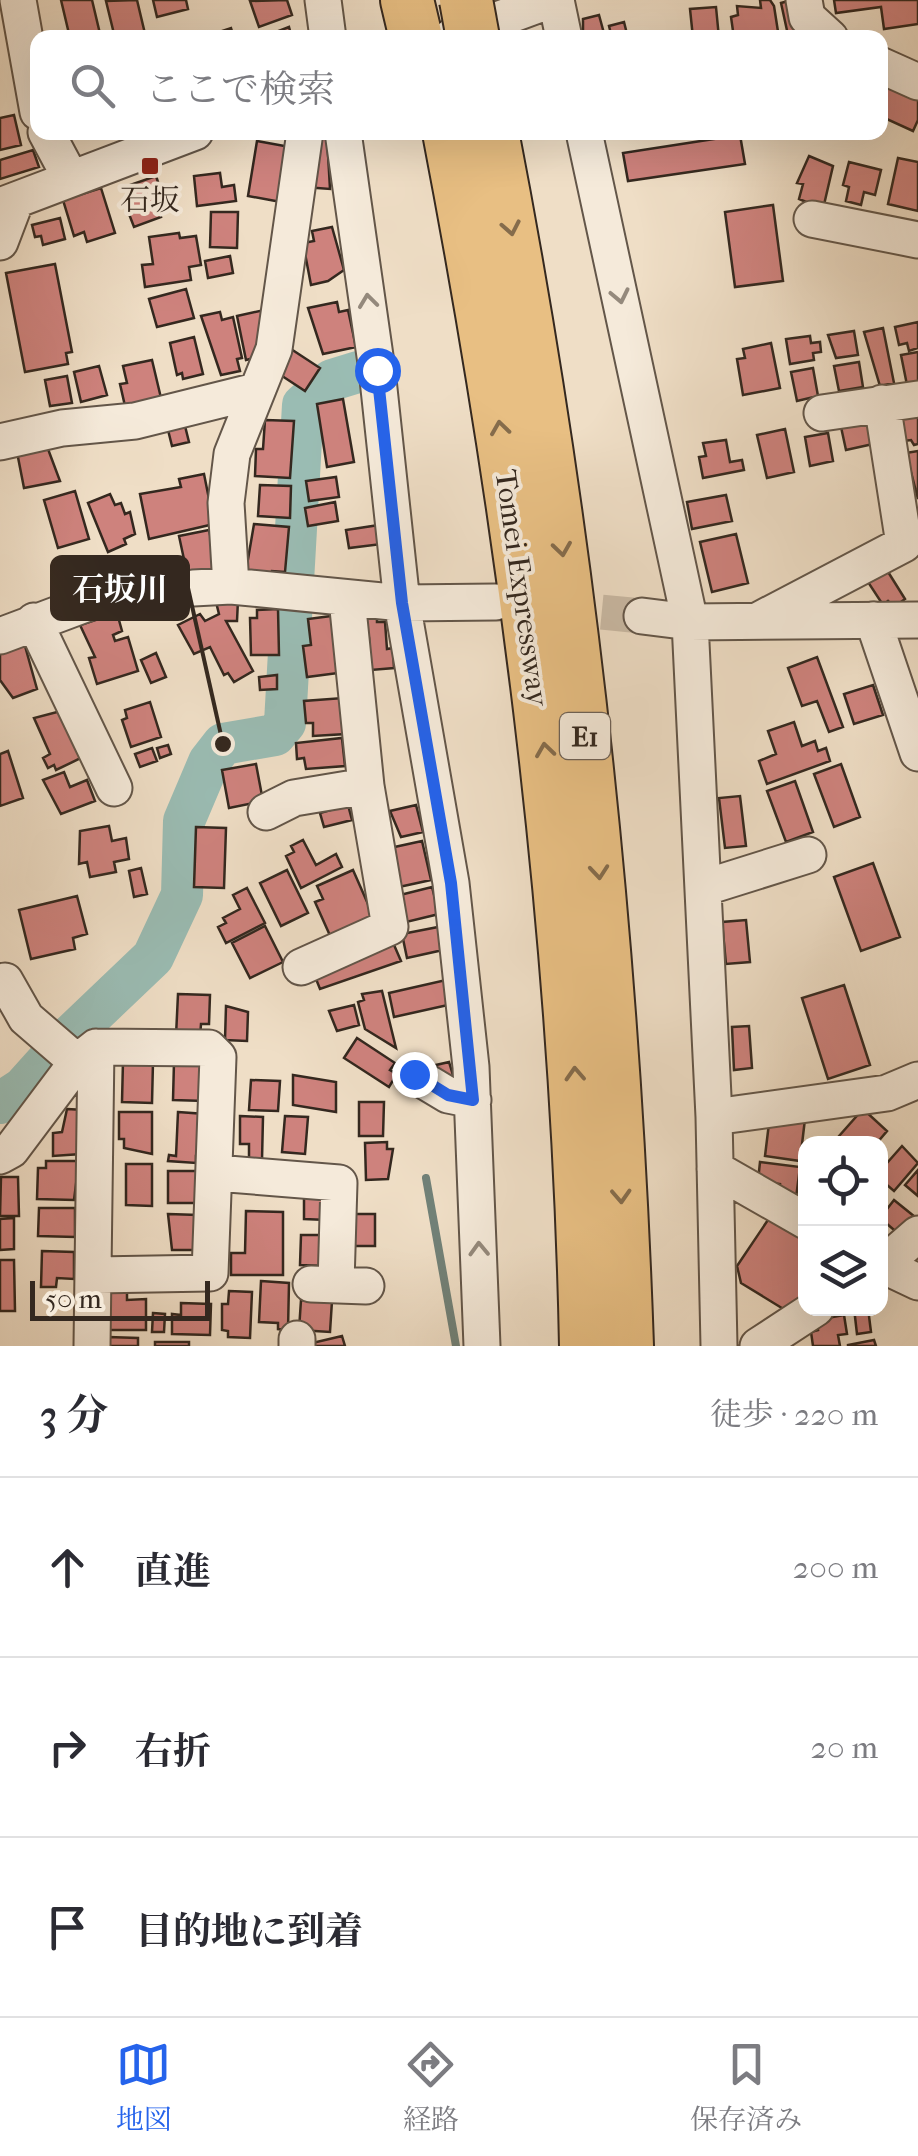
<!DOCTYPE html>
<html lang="ja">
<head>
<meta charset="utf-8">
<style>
  body { margin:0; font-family:"IM FELL French Canon","Noto Serif JP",serif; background:#f2f2f3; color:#2b2b33 }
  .controls { position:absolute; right:30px; bottom:30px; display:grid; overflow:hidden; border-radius:20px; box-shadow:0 10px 40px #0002 }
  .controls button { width:90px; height:90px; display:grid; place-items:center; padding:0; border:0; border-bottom:2px solid #e1e1e2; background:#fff; color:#2b2b33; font:50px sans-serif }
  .scale { position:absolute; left:30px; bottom:25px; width:180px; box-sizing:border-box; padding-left:10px; border:5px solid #34281f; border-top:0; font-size:28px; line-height:35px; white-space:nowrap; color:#34281f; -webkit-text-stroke:8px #f5eada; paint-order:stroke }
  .stop { position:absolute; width:30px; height:30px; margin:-22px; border:8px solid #2563eb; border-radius:50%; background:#fff }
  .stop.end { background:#2563eb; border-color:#fff; box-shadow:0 2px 10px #0008 }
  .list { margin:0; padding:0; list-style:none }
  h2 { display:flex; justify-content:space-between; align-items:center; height:130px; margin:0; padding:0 40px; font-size:42px }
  h2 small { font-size:32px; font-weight:400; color:#7c7c81 }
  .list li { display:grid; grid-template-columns:65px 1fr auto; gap:30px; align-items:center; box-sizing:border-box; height:180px; padding:0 40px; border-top:2px solid #e1e1e2 }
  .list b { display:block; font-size:38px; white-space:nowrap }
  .list em { font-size:32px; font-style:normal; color:#7c7c81 }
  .icon { flex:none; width:55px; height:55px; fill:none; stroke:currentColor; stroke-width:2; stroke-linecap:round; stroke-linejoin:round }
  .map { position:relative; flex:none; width:918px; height:1346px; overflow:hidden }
  .search { position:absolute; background:#fff; box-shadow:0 10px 40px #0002; left:30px; right:30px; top:30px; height:110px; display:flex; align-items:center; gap:25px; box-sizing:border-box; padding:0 35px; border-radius:20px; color:#7c7c81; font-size:38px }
  .sheet { height:670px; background:#fff }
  nav { display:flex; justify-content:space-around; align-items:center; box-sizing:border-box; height:140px; border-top:2px solid #e1e1e2; background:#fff; font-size:28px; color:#7c7c81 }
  nav a { display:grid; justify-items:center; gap:5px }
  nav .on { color:#2563eb }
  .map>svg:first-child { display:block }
</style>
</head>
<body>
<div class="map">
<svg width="918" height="1346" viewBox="0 0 918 1346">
  <rect width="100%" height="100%" fill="#efdec6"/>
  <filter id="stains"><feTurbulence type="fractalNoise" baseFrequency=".002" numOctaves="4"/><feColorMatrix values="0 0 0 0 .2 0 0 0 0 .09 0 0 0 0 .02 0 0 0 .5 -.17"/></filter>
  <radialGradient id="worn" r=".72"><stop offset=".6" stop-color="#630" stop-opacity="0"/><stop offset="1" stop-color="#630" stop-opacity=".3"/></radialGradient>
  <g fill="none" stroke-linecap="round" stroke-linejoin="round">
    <!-- stream -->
    <path stroke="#718178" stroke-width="8" d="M 426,1178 L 456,1346"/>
    <!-- river -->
    <path stroke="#9abcb3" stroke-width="42" d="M 0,1103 L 23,1088 L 67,1039 L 153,957 L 182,895 L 184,821 L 209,762 L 223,744 L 275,735 L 285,723 L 303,405 L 332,380 L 358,372"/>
  </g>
  <!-- building -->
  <path fill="#ce827d" stroke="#34281f" stroke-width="2.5" d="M 61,0 L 92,0 L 101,38 L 70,38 Z
    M 137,0 L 146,38 L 115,38 L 106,1 Z
    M 153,0 L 186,0 L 188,9 L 157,17 Z
    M 287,0 L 292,15 L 259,27 L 250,1 Z
    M 760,0 L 770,0 L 774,6 L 779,38 L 734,38 L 731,17 L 738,15 L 737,6 L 761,8 Z
    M 792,0 L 803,32 L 788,35 L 781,3 Z
    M 834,0 L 918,0 L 918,24 L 884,29 L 881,7 L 836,13 Z
    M 716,7 L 719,38 L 693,38 L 690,9 Z
    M 599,15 L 605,37 L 583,38 L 583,19 Z
    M 624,22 L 628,38 L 612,38 L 609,26 Z
    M 289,27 L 292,38 L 264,38 L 263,37 Z
    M 231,28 L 234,38 L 201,38 Z
    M 880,72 L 918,89 L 918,120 L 913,131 L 880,116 Z
    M 14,115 L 21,145 L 0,150 L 0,118 Z
    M 740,135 L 745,164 L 628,181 L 623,153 Z
    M 316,136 L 327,136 L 330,189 L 304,187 Z
    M 257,141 L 290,147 L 281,202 L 248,196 Z
    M 33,150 L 39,167 L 0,179 L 0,160 Z
    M 809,156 L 833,166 L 823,209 L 799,199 L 803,184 L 797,183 Z
    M 898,158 L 918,162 L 918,211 L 888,204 Z
    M 849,162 L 881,170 L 875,195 L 864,192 L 861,205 L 846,201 L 849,187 L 843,185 Z
    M 220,173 L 222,187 L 234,185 L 236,201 L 197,206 L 194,176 Z
    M 156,176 L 160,188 L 152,190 L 161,217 L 134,227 L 129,214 L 134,212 L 130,202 L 135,200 L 130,185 Z
    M 101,188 L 115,233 L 87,242 L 84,232 L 74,236 L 63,200 Z
    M 773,205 L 783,281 L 735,287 L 725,212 Z
    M 211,212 L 238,212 L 237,248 L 210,247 Z
    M 60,218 L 65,239 L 43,245 L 41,236 L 35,237 L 32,225 Z
    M 332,227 L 344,270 L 328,281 L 311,285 L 303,243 L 314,241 L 312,231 Z
    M 179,233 L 180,238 L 196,236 L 201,265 L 189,267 L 191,280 L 145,287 L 142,265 L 153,264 L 149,237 Z
    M 230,256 L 233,273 L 208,278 L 205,261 Z
    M 55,264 L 72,352 L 66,353 L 68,364 L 25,372 L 6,273 Z
    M 186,289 L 194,318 L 157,327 L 149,299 Z
    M 337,302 L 339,312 L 348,310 L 356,347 L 323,354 L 308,308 Z
    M 269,309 L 263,356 L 246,360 L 237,316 Z
    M 220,312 L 222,320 L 233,317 L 242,358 L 237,359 L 240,371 L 221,375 L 201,316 Z
    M 918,322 L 918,348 L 909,351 L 907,343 L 899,345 L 895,327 Z
    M 883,328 L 894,383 L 880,386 L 864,332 Z
    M 854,331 L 858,355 L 836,358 L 828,335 Z
    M 810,336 L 811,343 L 820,342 L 821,352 L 813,353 L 814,360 L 790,364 L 786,339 Z
    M 194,337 L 203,374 L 183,379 L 182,373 L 177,375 L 170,343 Z
    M 771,343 L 780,388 L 743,395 L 737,359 L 745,358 L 743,349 Z
    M 291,349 L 320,368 L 305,391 L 276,372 Z
    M 918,352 L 918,383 L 907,385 L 901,355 Z
    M 152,360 L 161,398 L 125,406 L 120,384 L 127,383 L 123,366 Z
    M 859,362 L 863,387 L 839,391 L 834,366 Z
    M 99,366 L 107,395 L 81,402 L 74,372 Z
    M 813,368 L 818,396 L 797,401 L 791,372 Z
    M 67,376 L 72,403 L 50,406 L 45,380 Z
    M 343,399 L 354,462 L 327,467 L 317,404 Z
    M 918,410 L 918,444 L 914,445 L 911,440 L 903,441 L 898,419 Z
    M 867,414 L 873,444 L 846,450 L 841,427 Z
    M 265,420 L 294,421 L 290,478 L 255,476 L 256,449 L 263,449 Z
    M 184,422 L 189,442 L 172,446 L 167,426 Z
    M 785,429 L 794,472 L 767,478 L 757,435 Z
    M 828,433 L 833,461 L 810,466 L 805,437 Z
    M 726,440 L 730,462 L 742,460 L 744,470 L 703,478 L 699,457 L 706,456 L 703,443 Z
    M 45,441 L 60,481 L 24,488 L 16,447 Z
    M 918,451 L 918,499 L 906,453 Z
    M 204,474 L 214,524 L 149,539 L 140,494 L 181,487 L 179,479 Z
    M 336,477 L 339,497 L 309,501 L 306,481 Z
    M 260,485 L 291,486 L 290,518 L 258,516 Z
    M 75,491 L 89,539 L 58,548 L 44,500 Z
    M 110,494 L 115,505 L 121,503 L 125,514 L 130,512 L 135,534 L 124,539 L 126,544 L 108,552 L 88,503 Z
    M 726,495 L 732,521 L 692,529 L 687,502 Z
    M 335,502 L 338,521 L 308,526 L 305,508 Z
    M 254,524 L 289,527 L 285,572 L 272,571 L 271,579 L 246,571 Z
    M 379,525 L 382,544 L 349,548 L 346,530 Z
    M 209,530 L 218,571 L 188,578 L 179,536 Z
    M 736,534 L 748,583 L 712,592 L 700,542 Z
    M 885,567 L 905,599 L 894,607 L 888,601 L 883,605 L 866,579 Z
    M 238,600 L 237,621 L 226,621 L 253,671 L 234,682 L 228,673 L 224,675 L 210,647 L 194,654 L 178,625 L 200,614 L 205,621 L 219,614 L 216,602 Z
    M 278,609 L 279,655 L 251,655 L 250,618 L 257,618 L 257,610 Z
    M 117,613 L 122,631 L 113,635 L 115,641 L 128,637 L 138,671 L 97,684 L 89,658 L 95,657 L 80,625 Z
    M 339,615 L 346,672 L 307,677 L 303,646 L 311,645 L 308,619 Z
    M 377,615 L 377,622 L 385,622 L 387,649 L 393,648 L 394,668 L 371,670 L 369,638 L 362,638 L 360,617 Z
    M 25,646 L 37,689 L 13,698 L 0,680 L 0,651 Z
    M 156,653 L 166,677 L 151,683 L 141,660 Z
    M 817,657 L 843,727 L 829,732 L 817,701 L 802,706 L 788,668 Z
    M 277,675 L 277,689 L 260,690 L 259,677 Z
    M 873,685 L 883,715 L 854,724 L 844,694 Z
    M 343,698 L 346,734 L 313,736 L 313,723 L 306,723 L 304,701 Z
    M 150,702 L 161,737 L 131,747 L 122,720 L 127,718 L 125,710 Z
    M 61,711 L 83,757 L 56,770 L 54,765 L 48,768 L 43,758 L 50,754 L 34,718 Z
    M 794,722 L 802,746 L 815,741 L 818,751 L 826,748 L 830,761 L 767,784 L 759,761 L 776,754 L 768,731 Z
    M 342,738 L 345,766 L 306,769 L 304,758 L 297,759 L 296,743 Z
    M 168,745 L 171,754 L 160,758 L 157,748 Z
    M 152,748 L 157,761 L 140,767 L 135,754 Z
    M 8,751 L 23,798 L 0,806 L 0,754 Z
    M 256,764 L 263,801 L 229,808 L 222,770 Z
    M 841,764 L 860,817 L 834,827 L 814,774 Z
    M 64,772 L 70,787 L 87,780 L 95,801 L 61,814 L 43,780 Z
    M 795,781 L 813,832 L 786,842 L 767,791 Z
    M 740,796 L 746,846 L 725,848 L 719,798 Z
    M 348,805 L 352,820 L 324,827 L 320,813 Z
    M 416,805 L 423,832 L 401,837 L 390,811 Z
    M 109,826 L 112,841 L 126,838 L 129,859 L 114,862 L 116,872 L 90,877 L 87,862 L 79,864 L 80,831 Z
    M 196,827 L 226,828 L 224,888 L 194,887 Z
    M 303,840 L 316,865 L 336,854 L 342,867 L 301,888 L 286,856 L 294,852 L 291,846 Z
    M 422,841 L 431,880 L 399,887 L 390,848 Z
    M 873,863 L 900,937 L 861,951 L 834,877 Z
    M 141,868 L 147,894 L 134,897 L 129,871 Z
    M 287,870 L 308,913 L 281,926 L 260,883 Z
    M 353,870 L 375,920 L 332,940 L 315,902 L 323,899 L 317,886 Z
    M 432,887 L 439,914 L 398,924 L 400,895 Z
    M 247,888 L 265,923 L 226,943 L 218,927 L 226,923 L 223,918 L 240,909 L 233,895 Z
    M 77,896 L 87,934 L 73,938 L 75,949 L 31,959 L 19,910 Z
    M 746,920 L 750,962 L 726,964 L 722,922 Z
    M 265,926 L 283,962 L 250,978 L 232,943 Z
    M 438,927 L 443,950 L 407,958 L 402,934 Z
    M 391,938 L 401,961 L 320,989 L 314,974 Z
    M 446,980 L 448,1005 L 394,1017 L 389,993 Z
    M 844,985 L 870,1065 L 828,1079 L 802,998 Z
    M 382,991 L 396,1048 L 365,1029 L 358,1002 L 364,1000 L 362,994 Z
    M 178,994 L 210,995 L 209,1024 L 201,1024 L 200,1037 L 176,1036 Z
    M 354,1005 L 359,1025 L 337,1031 L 329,1011 Z
    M 226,1006 L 248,1012 L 247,1041 L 225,1040 Z
    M 749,1026 L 752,1068 L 734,1070 L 732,1027 Z
    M 357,1038 L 395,1063 L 390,1070 L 397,1074 L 389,1087 L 344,1058 Z
    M 123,1061 L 153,1062 L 152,1103 L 122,1102 Z
    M 174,1062 L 207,1066 L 205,1101 L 173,1100 Z
    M 449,1062 L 455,1082 L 441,1080 L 436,1065 Z
    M 293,1075 L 336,1082 L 336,1112 L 293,1105 Z
    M 251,1080 L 280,1081 L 278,1111 L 249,1110 Z
    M 359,1102 L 384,1102 L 383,1136 L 359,1136 Z
    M 67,1109 L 84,1110 L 81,1154 L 53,1156 L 53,1133 L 62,1132 Z
    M 863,1109 L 887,1131 L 876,1144 L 832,1144 Z
    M 119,1112 L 152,1112 L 152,1154 L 124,1148 L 124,1139 L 119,1139 Z
    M 178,1112 L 205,1114 L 203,1156 L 196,1156 L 196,1163 L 168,1161 L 169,1155 L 176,1156 Z
    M 770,1115 L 805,1119 L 800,1161 L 765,1156 Z
    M 240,1116 L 263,1117 L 262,1160 L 249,1160 L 249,1144 L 240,1144 Z
    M 285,1116 L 308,1117 L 305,1154 L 282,1152 Z
    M 387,1142 L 387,1149 L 393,1149 L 388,1179 L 366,1180 L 365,1143 Z
    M 902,1146 L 918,1163 L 894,1191 L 880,1179 L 880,1171 Z
    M 46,1161 L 79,1161 L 74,1200 L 37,1199 L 38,1168 L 46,1168 Z
    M 760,1162 L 800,1167 L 796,1198 L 779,1197 L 780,1184 L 758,1181 Z
    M 126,1164 L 152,1164 L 152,1206 L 126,1205 Z
    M 918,1170 L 918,1196 L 905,1185 Z
    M 168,1171 L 199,1171 L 198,1203 L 168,1203 Z
    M 1,1177 L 18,1177 L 19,1216 L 0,1216 Z
    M 304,1190 L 328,1190 L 327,1220 L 304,1219 Z
    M 894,1200 L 915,1217 L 900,1235 L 880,1218 Z
    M 39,1208 L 75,1208 L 75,1237 L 38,1236 Z
    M 246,1211 L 283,1212 L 283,1275 L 231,1275 L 231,1253 L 245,1253 Z
    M 168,1214 L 198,1215 L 198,1250 L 172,1250 Z
    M 351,1214 L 375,1214 L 375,1246 L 351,1246 Z
    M 772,1214 L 806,1233 L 806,1302 L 790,1313 L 741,1283 L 737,1266 Z
    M 14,1218 L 14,1249 L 0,1250 L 0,1219 Z
    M 301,1235 L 324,1235 L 324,1266 L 300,1265 Z
    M 42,1251 L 74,1252 L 74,1279 L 57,1278 L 56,1287 L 41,1287 Z
    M 0,1260 L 14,1260 L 15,1311 L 0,1311 Z
    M 261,1281 L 289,1283 L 288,1330 L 278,1329 L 278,1323 L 259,1322 Z
    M 107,1291 L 127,1291 L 127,1300 L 146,1299 L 146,1330 L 106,1330 Z
    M 229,1291 L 252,1292 L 250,1338 L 228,1337 L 228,1331 L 222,1330 L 222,1304 L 228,1304 Z
    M 301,1300 L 332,1301 L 330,1332 L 299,1330 Z
    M 181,1303 L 211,1304 L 210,1335 L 172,1334 L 172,1314 L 181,1315 Z
    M 854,1308 L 868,1308 L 871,1332 L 857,1334 Z
    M 153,1313 L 165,1314 L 164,1332 L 152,1332 Z
    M 844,1315 L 847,1334 L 838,1335 L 840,1346 L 813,1346 L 811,1332 L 818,1330 L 816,1320 Z
    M 342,1336 L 345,1346 L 308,1346 L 308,1344 Z
    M 108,1337 L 138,1338 L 138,1346 L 108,1346 Z
    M 874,1340 L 876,1346 L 848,1346 L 848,1345 Z
    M 155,1342 L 189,1342 L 189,1346 L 155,1346 Z"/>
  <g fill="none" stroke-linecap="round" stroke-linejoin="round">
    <!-- minor-tunnel -->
    <path stroke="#cabaa5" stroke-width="35" stroke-dasharray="35 18" stroke-linecap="butt" d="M 549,607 L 642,616"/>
    <!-- minor casing -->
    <g stroke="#635649" stroke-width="39">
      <path id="minor" d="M 18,0 L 38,112
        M 323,0 L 328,38
        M 556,0 L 564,38
        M 804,0 L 807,17 L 830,38
        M 451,37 L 551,0
        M 880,65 L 918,82
        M 46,132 L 70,177
        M 343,132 L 377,370 L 402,603 L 451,883 L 471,1067 L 482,1346
        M 584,132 L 690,622 L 714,1117 L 719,1346
        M 0,206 L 195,132
        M 812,219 L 918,240
        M 0,242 L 16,200
        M 822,413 L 918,399
        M 0,442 L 62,428 L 135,421 L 256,391
        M 231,586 L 226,503 L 232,454 L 274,349 L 305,132
        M 642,616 L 690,622 L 918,620
        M 759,620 L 904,544 L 882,403
        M 873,620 L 918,753
        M 34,621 L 114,788
        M 0,636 L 96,600 L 193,588 L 231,586 L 402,603 L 496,602
        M 266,812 L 294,798 L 366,786
        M 703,888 L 808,855
        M 301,967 L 390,927 L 366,786 L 347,599
        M 0,982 L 5,981 L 26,1018 L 77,1062
        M 413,1074 L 448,1095 L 473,1100
        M 714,1117 L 887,1093 L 918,1080
        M 0,1156 L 11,1150 L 77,1062 L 96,1047 L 209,1048 L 218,1057 L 210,1273 L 96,1275
        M 715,1169 L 806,1221
        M 216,1173 L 339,1183 L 336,1283
        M 880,1264 L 918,1282
        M 880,1267 L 918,1234
        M 311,1284 L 366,1286
        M 92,1346 L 96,1047
        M 297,1346 L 297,1339
        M 758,1346 L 816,1308"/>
    </g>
    <!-- highway casing -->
    <g stroke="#34281f" stroke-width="56">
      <path id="highway" d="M 407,0 L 416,38
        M 449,132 C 526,532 578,939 586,1346
        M 492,132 C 570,534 613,938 627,1346"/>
    </g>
    <!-- minor -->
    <use href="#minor" stroke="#f5eada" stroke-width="35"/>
    <!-- highway -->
    <use href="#highway" stroke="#e8bf83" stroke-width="52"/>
    <!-- highway-bridge casing -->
    <g stroke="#34281f" stroke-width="56" stroke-linecap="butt">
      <path id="highway-bridge" d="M 466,0 L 473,38"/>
    </g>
    <!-- highway-bridge -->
    <use href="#highway-bridge" stroke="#e8bf83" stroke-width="52"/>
  </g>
  <!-- one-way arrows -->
  <defs><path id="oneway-chevron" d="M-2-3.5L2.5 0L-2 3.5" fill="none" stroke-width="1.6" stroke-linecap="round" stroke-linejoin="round" transform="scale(2.5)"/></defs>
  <g stroke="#856c4c">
    <use href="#oneway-chevron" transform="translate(511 228) rotate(79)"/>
    <use href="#oneway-chevron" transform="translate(500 428) rotate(-98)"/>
    <use href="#oneway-chevron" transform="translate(562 549) rotate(82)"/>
    <use href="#oneway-chevron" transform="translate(545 750) rotate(-98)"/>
    <use href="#oneway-chevron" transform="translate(599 872) rotate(85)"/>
    <use href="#oneway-chevron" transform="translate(575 1074) rotate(-93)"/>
    <use href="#oneway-chevron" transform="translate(621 1196) rotate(87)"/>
  </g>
  <g stroke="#94897c">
    <use href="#oneway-chevron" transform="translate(620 296) rotate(78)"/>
    <use href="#oneway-chevron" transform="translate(368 301) rotate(-97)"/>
    <use href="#oneway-chevron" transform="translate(479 1249) rotate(-92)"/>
  </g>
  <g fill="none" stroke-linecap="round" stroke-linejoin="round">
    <!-- route -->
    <path stroke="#2563eb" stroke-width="12" d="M 377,370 L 402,603 L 451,883 L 473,1100 L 448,1095 L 414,1074"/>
  </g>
  <!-- markers -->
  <rect fill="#8f2418" stroke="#f5eada" stroke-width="4" x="140" y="156" width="20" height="20" rx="5"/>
  <g text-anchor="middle" stroke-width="8" stroke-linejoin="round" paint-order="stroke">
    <!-- shield labels -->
    <rect fill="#f5eada" stroke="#6e6257" stroke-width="2.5" x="560" y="713" width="50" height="46" rx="8"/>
    <g font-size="28" font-weight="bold" fill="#34281f">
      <text x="585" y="746">E1</text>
    </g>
    <!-- poi labels -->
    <g font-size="30" fill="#34281f" stroke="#f5eada">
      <text x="150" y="210">石坂</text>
    </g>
    <!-- street labels -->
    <g font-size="30" fill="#34281f" stroke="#f5eada">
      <text transform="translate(522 588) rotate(82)" y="10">Tomei Expressway</text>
    </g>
  </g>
  <!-- callouts -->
  <path fill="none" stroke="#34281f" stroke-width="4" d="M223 744L188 588"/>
  <circle fill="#34281f" stroke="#f5eada" stroke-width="4" cx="223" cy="744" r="10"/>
  <rect fill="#34281f" stroke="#34281f" stroke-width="4" x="52" y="557" width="136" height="62" rx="10"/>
  <g font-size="32" text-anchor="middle" font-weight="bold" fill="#fff">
    <text x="120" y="600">石坂川</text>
  </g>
  <rect width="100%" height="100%" filter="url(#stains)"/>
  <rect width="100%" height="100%" fill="url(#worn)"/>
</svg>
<div class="controls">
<button><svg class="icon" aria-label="locate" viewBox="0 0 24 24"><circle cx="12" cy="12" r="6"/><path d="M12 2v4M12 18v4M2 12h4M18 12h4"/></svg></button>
<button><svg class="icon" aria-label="layers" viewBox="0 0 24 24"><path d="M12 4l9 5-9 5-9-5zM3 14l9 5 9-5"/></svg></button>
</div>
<div class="scale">50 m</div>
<div class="stop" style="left:377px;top:370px"></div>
<div class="stop end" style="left:414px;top:1074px"></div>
<div class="search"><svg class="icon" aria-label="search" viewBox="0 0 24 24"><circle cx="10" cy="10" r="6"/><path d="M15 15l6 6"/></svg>ここで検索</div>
</div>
<section class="sheet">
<h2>3 分<small>徒歩 · 220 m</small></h2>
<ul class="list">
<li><svg class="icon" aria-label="ahead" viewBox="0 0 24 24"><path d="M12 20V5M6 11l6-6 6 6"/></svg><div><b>直進</b></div><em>200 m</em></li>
<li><svg class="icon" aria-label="right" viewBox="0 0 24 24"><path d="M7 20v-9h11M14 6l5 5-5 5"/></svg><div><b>右折</b></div><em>20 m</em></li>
<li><svg class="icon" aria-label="arrive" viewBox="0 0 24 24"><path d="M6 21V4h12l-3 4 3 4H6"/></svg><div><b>目的地に到着</b></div></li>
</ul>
</section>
<nav>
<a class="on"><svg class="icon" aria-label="map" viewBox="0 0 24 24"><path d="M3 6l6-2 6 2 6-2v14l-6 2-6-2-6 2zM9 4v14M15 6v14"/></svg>地図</a>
<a><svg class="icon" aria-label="directions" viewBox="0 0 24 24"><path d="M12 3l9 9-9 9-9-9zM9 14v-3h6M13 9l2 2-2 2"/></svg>経路</a>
<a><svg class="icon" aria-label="saved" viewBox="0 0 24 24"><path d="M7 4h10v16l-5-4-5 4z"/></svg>保存済み</a>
</nav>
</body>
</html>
